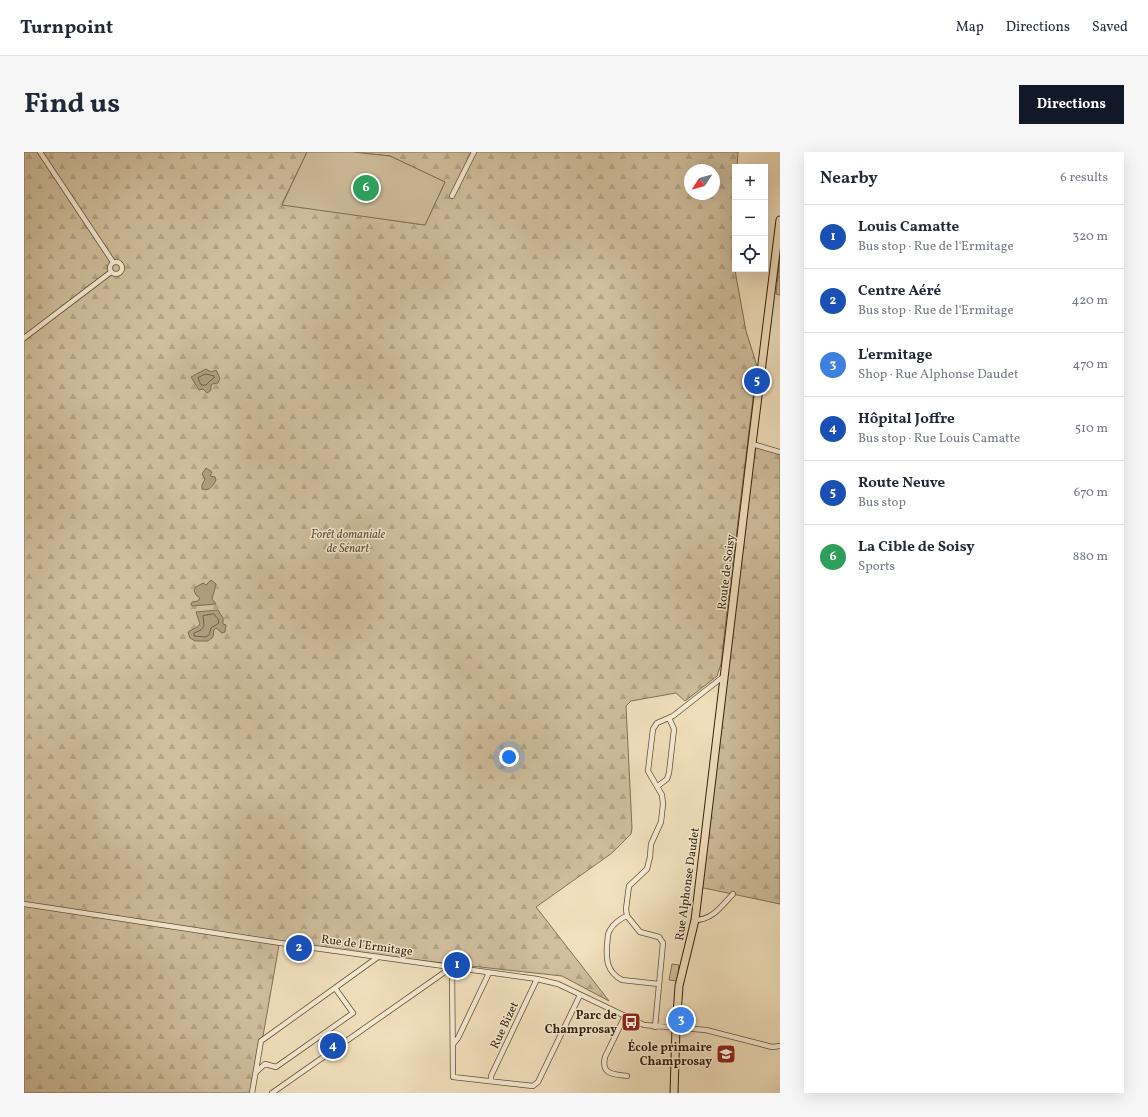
<!DOCTYPE html>
<html lang="en">
<head>
<meta charset="utf-8">
<style>
  body { margin:0; font-family:Vollkorn,serif; background:#f6f6f7; color:#1f2937 }
  .controls { position:absolute; right:12px; top:12px; display:grid; overflow:hidden; border-radius:0px; box-shadow:0 4px 16px #0002 }
  .controls button { width:36px; height:36px; display:grid; place-items:center; padding:0; border:0; border-bottom:1px solid #e0e1e3; background:#fff; color:#1f2937; font:20px sans-serif }
  .compass { position:absolute; left:660px; top:12px; width:36px; height:36px; border-radius:50%; background:#fff; box-shadow:0 4px 16px #0002; rotate:234deg }
  .you { position:absolute; left:485px; top:605px; width:14px; height:14px; margin:-10px; border:3px solid #fff; border-radius:50%; background:#1a73e8; box-shadow:0 0 0 6px #1a73e833 }
  .badge { display:grid; place-items:center; width:26px; height:26px; border-radius:50%; background:#111827; color:#fff; font-size:13px; font-weight:700 }
  .pin { position:absolute; translate:-50% -50%; border:2px solid #fff; box-shadow:0 1px 4px #0006 }
  .list { margin:0; padding:0; list-style:none }
  h2 { display:flex; justify-content:space-between; align-items:center; height:52px; margin:0; padding:0 16px; font-size:17px }
  h2 small { font-size:13px; font-weight:400; color:#747a83 }
  .list li { display:grid; grid-template-columns:26px 1fr auto; gap:12px; align-items:center; box-sizing:border-box; height:64px; padding:0 16px; border-top:1px solid #e0e1e3 }
  .list b { display:block; font-size:15px; white-space:nowrap }
  .list p { margin:0; font-size:13px; white-space:nowrap; color:#747a83 }
  .list em { font-size:13px; font-style:normal; color:#747a83 }
  .icon { flex:none; width:22px; height:22px; fill:none; stroke:currentColor; stroke-width:2; stroke-linecap:round; stroke-linejoin:round }
  .map { position:relative; flex:none; width:756px; height:941px; overflow:hidden; border-radius:0px }
  header { display:flex; align-items:center; gap:24px; box-sizing:border-box; height:56px; padding:0 20px; background:#fff; border-bottom:1px solid #e0e1e3 }
  header strong { font-size:19px }
  nav { display:flex; gap:22px; margin-inline-start:auto; font-size:14px }
  .intro { display:flex; align-items:center; justify-content:space-between; box-sizing:border-box; height:96px; padding:0 24px }
  h1 { margin:0; font-size:28px }
  .button { padding:10px 18px; border-radius:0px; background:#111827; color:#fff; font-size:14px; font-weight:700 }
  main { display:flex; gap:24px; padding:0 24px }
  aside { flex:1; background:#fff; border-radius:0px; box-shadow:0 4px 16px #0002 }
  .map>svg:first-child { display:block }
</style>
</head>
<body>
<header>
<strong>Turnpoint</strong>
<nav><a>Map</a><a>Directions</a><a>Saved</a></nav>
</header>
<div class="intro"><h1>Find us</h1><a class="button">Directions</a></div>
<main>
<div class="map">
<svg width="756" height="941" viewBox="0 0 756 941">
  <defs>
    <pattern id="forest-firs" width="22" height="20" patternUnits="userSpaceOnUse"><rect width="22" height="20" fill="#d1c09f"/><path d="M5 1l3.5 6h-7zM16 11l3.5 6h-7z" fill="#b4a588"/></pattern>
  </defs>
  <rect width="100%" height="100%" fill="#f2e1be"/>
  <filter id="stains"><feTurbulence type="fractalNoise" baseFrequency=".005" numOctaves="4"/><feColorMatrix values="0 0 0 0 .2 0 0 0 0 .09 0 0 0 0 .02 0 0 0 .5 -.17"/></filter>
  <radialGradient id="worn" r=".72"><stop offset=".6" stop-color="#630" stop-opacity="0"/><stop offset="1" stop-color="#630" stop-opacity=".3"/></radialGradient>
  <!-- forest -->
  <path fill="url(#forest-firs)" stroke="#827054" fill-rule="evenodd" d="M 0,0 L 283,0 L 258,52 L 401,73 L 421,30 L 366,4 L 329,0 L 714,0 L 713,15 L 711,15 L 711,52 L 708,102 L 722,179 L 733,214 L 703,459 L 697,512 L 693,524 L 661,549 L 652,541 L 607,549 L 602,554 L 608,676 L 607,682 L 588,701 L 512,755 L 585,849 L 538,824 L 255,793 L 229,941 L 0,941 ZM 666,18 L 690,18 L 690,42 L 666,42 Z
    M 756,104 L 756,143 L 752,142 Z
    M 728,292 L 756,300 L 756,752 L 675,735 Z"/>
  <!-- green -->
  <path fill="#d1c09f" stroke="#827054" d="M 283,0 L 329,0 L 366,4 L 421,30 L 401,73 L 258,53 Z
    M 648,812 L 655,813 L 653,829 L 645,828 Z"/>
  <!-- water -->
  <path fill="#b19f81" stroke="#7e6c51" d="M 182,217 L 187,220 L 192,218 L 196,226 L 194,231 L 188,232 L 187,234 L 187,238 L 183,241 L 179,237 L 175,238 L 167,225 Z
    M 182,316 L 188,320 L 186,324 L 191,325 L 192,328 C 189,334 185,340 178,337 L 178,333 L 181,327 L 178,322 Z
    M 187,428 L 192,432 L 188,447 L 192,452 L 168,454 L 167,452 L 168,450 L 174,449 L 176,446 L 172,443 L 170,438 L 172,435 L 179,431 L 182,433 Z
    M 194,458 L 199,466 L 199,472 L 202,473 L 201,480 L 198,481 L 192,476 L 190,478 L 189,485 L 184,489 L 171,489 L 166,486 L 164,480 C 168,477 174,476 176,472 L 172,460 Z"/>
  <g fill="none" stroke-linecap="round" stroke-linejoin="round">
    <!-- shore -->
    <path stroke="#725f46" stroke-width="1" d="M 182,222 L 190,224 L 190,226 L 186,229 L 182,233 L 177,233 L 174,226 Z
      M 190,462 L 194,467 L 195,471 L 187,476 L 185,483 L 182,485 L 170,484 L 170,481 L 177,478 L 180,474 L 179,464 Z"/>
    <!-- minor casing -->
    <g stroke="#625037" stroke-width="6">
      <path id="minor" d="M 16,0 L 89,110
        M 428,44 L 450,0
        M86 116a6 6 0 1 1 12 0a6 6 0 1 1-12 0Z
        M 0,186 L 87,120
        M 728,292 L 756,300
        M 634,634 L 643,627 L 645,621 L 650,577 L 645,566
        M 0,752 L 283,795 L 513,827 L 534,832 L 620,873 L 682,878 L 748,895 L 756,894
        M 603,764 C 597,766 589,772 586,778 C 583,782 584,788 583,793 C 582,808 583,820 598,828 L 635,832
        M 671,768 C 689,768 698,753 709,742
        M 428,815 L 429,925 L 509,934 L 514,930 L 556,843
        M 601,864 L 581,905 C 577,923 589,922 603,924
        M 631,875 L 639,791 L 635,785 L 616,780 L 603,764 L 602,757 L 605,734 L 623,717 L 626,705 L 627,692 L 637,670 L 639,652 L 638,643 L 624,619 L 629,577 L 633,571 L 649,564 L 700,524
        M 429,892 L 434,886 L 465,821
        M 232,920 L 241,912 L 252,915 L 329,861 L 311,836
        M 467,929 L 467,924 L 513,827
        M 228,941 L 237,889 L 354,805
        M 248,941 L 428,815"/>
    </g>
    <!-- primary casing -->
    <g stroke="#321f0a" stroke-width="9">
      <path id="primary" d="M 650,941 L 652,876 L 655,834 L 671,768 L 728,292 L 756,68"/>
    </g>
    <!-- minor -->
    <use href="#minor" stroke="#f7ecd5" stroke-width="4.5"/>
    <!-- primary -->
    <use href="#primary" stroke="#f2e1be" stroke-width="7"/>
  </g>
  <!-- icons -->
  <defs>
    <g id="bus-square" transform="scale(1)"><rect x="-9" y="-9" width="18" height="18" rx="4" fill="#8f2418" stroke="#f7ecd5"/><path d="M-5-6H5V4H4V6H2V4H-2V6H-4V4H-5ZM-3.5-4V0h7V-4ZM-3.5 1.2v1.5H-2V1.2ZM2 1.2v1.5H3.5V1.2Z" fill="#fff"/></g>
    <g id="school-square" transform="scale(1)"><rect x="-9" y="-9" width="18" height="18" rx="4" fill="#8f2418" stroke="#f7ecd5"/><path d="M0-5L7-2L0 1L-7-2ZM-4 1L0 2.5L4 1V4Q0 6-4 4Z" fill="#fff"/></g>
  </defs>
  <g fill-rule="evenodd">
    <use href="#bus-square" x="607" y="870"/>
    <use href="#school-square" x="702" y="902"/>
  </g>
  <g text-anchor="middle" stroke-width="3" stroke-linejoin="round" paint-order="stroke">
    <!-- park labels -->
    <g font-size="12" font-style="italic" fill="#624f37" stroke="#f7ecd5">
      <text x="324" y="386">Forêt domaniale<tspan x="324" dy="14">de Sénart</tspan></text>
    </g>
    <!-- street labels -->
    <g font-size="12" fill="#321f0a" stroke="#f7ecd5">
      <text transform="translate(702 420) rotate(-83)" y="4">Route de Soisy</text>
      <text transform="translate(663 732) rotate(-82)" y="4">Rue Alphonse Daudet</text>
      <text transform="translate(343 793) rotate(8)" y="4">Rue de l'Ermitage</text>
      <text transform="translate(480 873) rotate(-65)" y="4">Rue Bizet</text>
    </g>
    <!-- poi labels -->
    <g font-size="12" font-weight="bold" fill="#321f0a" stroke="#f7ecd5" text-anchor="end">
      <text x="593" y="867">Parc de<tspan x="593" dy="14">Champrosay</tspan></text>
      <text x="688" y="899">École primaire<tspan x="688" dy="14">Champrosay</tspan></text>
    </g>
  </g>
  <rect width="100%" height="100%" filter="url(#stains)"/>
  <rect width="100%" height="100%" fill="url(#worn)"/>
</svg>
<div class="controls">
<button>+</button>
<button>−</button>
<button><svg class="icon" aria-label="locate" viewBox="0 0 24 24"><circle cx="12" cy="12" r="6"/><path d="M12 2v4M12 18v4M2 12h4M18 12h4"/></svg></button>
</div>
<svg class="compass" viewBox="-18 -18 36 36"><path d="M0-13l5 13h-10z" fill="#e53935"/><path d="M0 13l5-13h-10z" fill="#747a83"/></svg>
<div class="you"></div>
<div class="pin badge" style="left:433px;top:813px;background:#1a4fb4">1</div>
<div class="pin badge" style="left:275px;top:796px;background:#1a4fb4">2</div>
<div class="pin badge" style="left:657px;top:868px;background:#3f7fe0">3</div>
<div class="pin badge" style="left:309px;top:894px;background:#1a4fb4">4</div>
<div class="pin badge" style="left:733px;top:229px;background:#1a4fb4">5</div>
<div class="pin badge" style="left:342px;top:36px;background:#2e9e5b">6</div>
</div>
<aside>
<h2>Nearby<small>6 results</small></h2>
<ul class="list">
<li><span class="badge" style="background:#1a4fb4">1</span><div><b>Louis Camatte</b><p>Bus stop · Rue de l'Ermitage</p></div><em>320 m</em></li>
<li><span class="badge" style="background:#1a4fb4">2</span><div><b>Centre Aéré</b><p>Bus stop · Rue de l'Ermitage</p></div><em>420 m</em></li>
<li><span class="badge" style="background:#3f7fe0">3</span><div><b>L'ermitage</b><p>Shop · Rue Alphonse Daudet</p></div><em>470 m</em></li>
<li><span class="badge" style="background:#1a4fb4">4</span><div><b>Hôpital Joffre</b><p>Bus stop · Rue Louis Camatte</p></div><em>510 m</em></li>
<li><span class="badge" style="background:#1a4fb4">5</span><div><b>Route Neuve</b><p>Bus stop</p></div><em>670 m</em></li>
<li><span class="badge" style="background:#2e9e5b">6</span><div><b>La Cible de Soisy</b><p>Sports</p></div><em>880 m</em></li>
</ul>
</aside>
</main>
</body>
</html>
